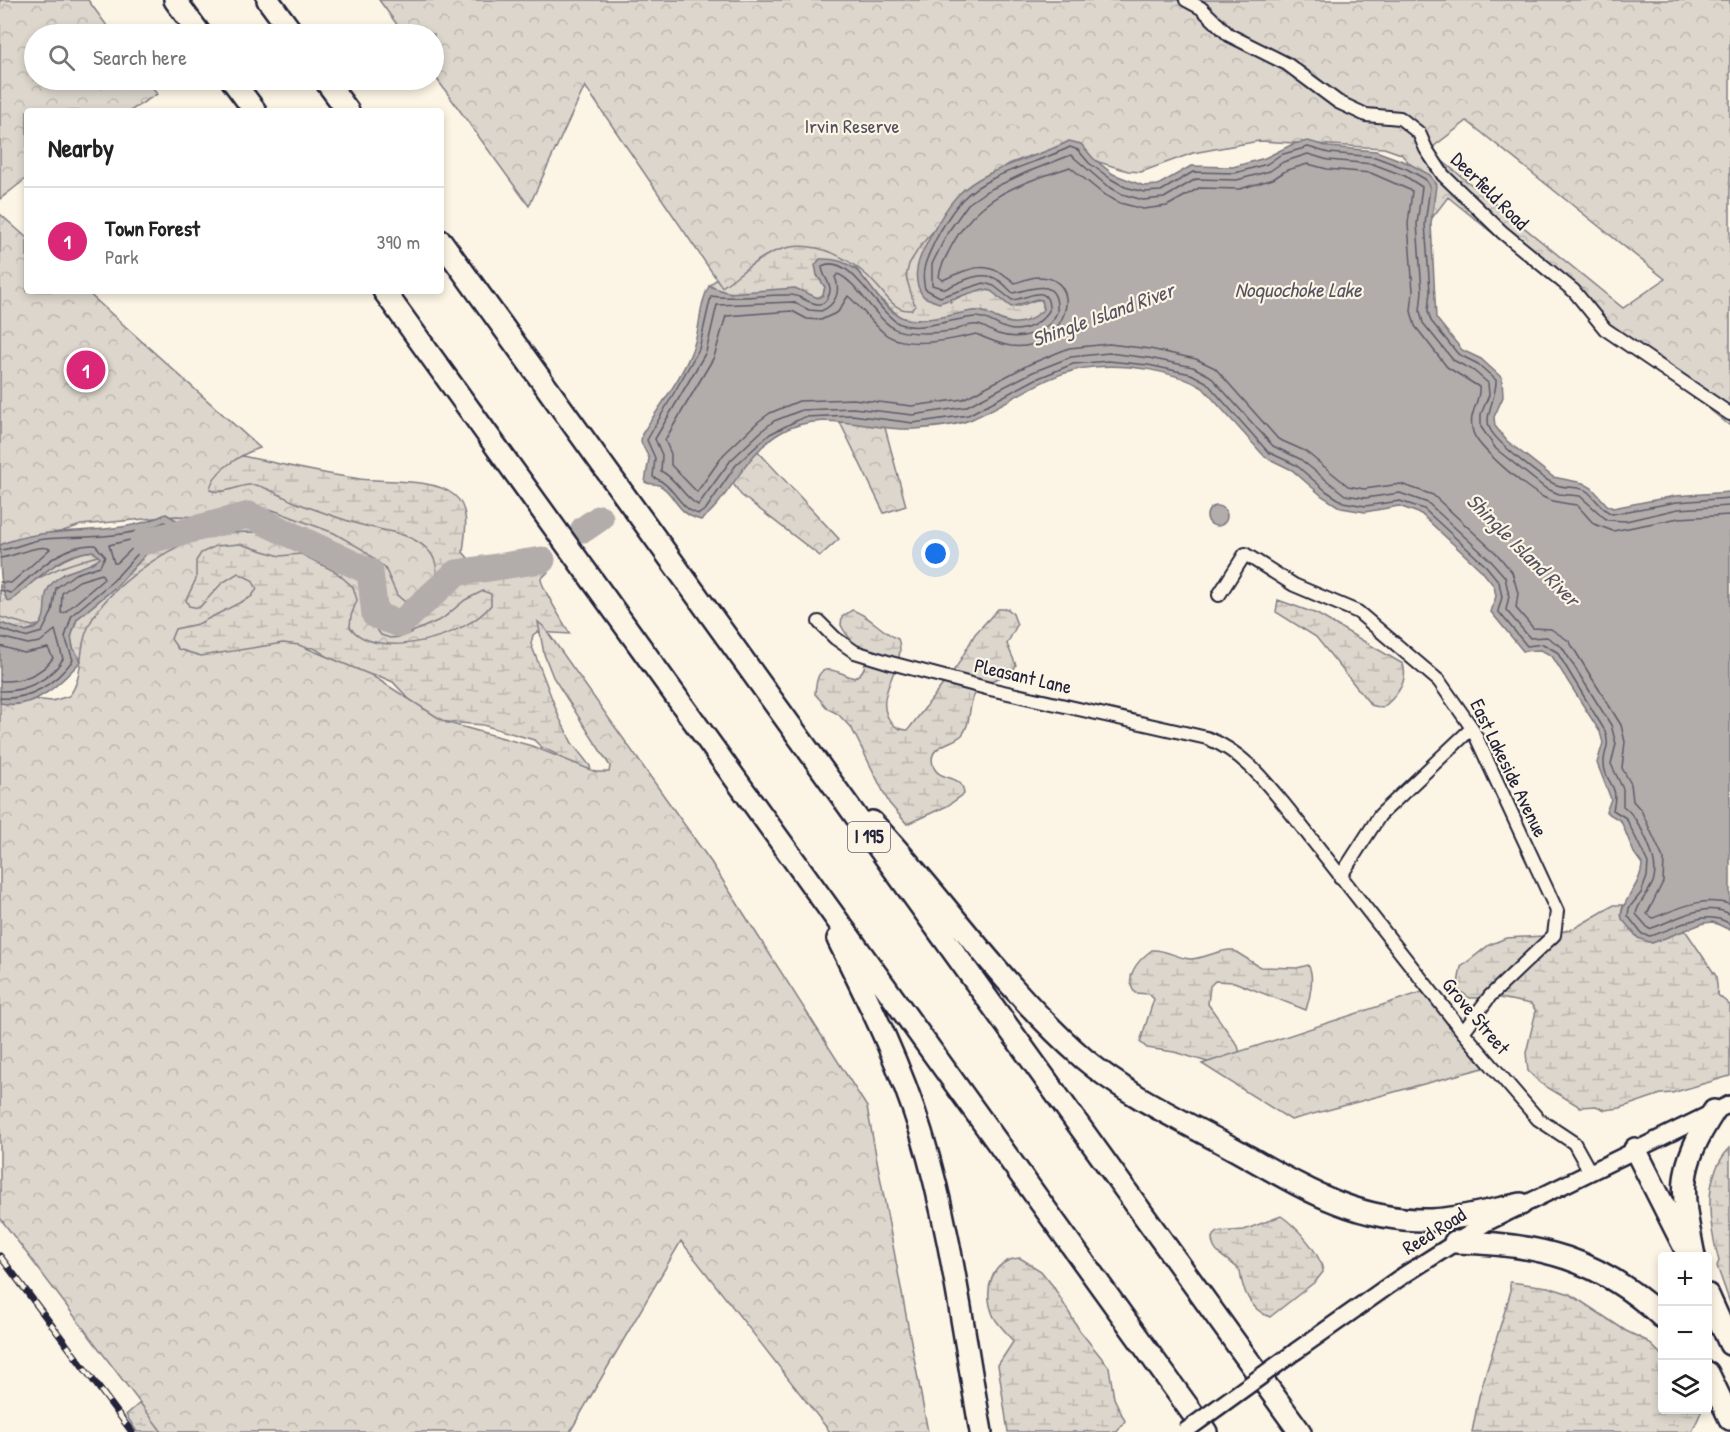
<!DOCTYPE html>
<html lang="en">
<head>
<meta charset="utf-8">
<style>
  body { margin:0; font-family:"Patrick Hand",sans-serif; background:#f2f2f2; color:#222 }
  .controls { position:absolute; right:18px; bottom:18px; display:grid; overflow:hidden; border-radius:6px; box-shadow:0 3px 9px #0003 }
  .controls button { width:54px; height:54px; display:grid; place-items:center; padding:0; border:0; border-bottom:2px solid #e0e0e0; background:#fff; color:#222; font:30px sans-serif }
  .you { position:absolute; left:936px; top:554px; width:21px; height:21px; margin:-15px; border:4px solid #fff; border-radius:50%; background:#1a73e8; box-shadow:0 0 0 9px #1a73e833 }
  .badge { display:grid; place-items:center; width:39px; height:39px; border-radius:50%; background:#db2777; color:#fff; font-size:20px; font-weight:700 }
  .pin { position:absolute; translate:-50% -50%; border:3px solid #fff; box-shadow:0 2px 6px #0006 }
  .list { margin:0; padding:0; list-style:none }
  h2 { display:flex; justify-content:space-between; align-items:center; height:78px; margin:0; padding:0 24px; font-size:26px }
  h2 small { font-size:20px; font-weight:400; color:#767676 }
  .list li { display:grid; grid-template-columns:39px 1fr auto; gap:18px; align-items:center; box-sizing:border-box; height:108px; padding:0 24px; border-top:2px solid #e0e0e0 }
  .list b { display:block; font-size:22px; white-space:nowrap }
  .list p { margin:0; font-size:20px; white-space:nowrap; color:#767676 }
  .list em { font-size:20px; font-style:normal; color:#767676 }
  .icon { flex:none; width:33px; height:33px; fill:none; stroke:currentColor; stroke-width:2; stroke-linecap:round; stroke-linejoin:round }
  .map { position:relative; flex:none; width:1730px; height:1432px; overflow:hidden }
  .search { position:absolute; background:#fff; box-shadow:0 3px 9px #0003; left:24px; top:24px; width:420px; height:66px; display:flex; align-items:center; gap:15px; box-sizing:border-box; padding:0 21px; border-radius:33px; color:#767676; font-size:22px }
  .panel { position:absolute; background:#fff; box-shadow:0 3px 9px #0003; left:24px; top:108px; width:420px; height:186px; border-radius:6px }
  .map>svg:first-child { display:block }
</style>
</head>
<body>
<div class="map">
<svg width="1730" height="1432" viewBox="0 0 1730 1432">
  <defs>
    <pattern id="wetland-marsh" width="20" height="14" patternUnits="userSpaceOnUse" patternTransform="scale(1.5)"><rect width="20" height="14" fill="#dcd6cc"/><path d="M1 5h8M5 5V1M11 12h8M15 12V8" fill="none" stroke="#bcb7b0"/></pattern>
    <pattern id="park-crowns" width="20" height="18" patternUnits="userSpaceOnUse" patternTransform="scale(1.5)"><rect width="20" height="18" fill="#dcd6cc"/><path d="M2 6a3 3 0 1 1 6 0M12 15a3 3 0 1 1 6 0" fill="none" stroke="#bcb7b0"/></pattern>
  </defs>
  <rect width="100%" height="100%" fill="#fcf5e5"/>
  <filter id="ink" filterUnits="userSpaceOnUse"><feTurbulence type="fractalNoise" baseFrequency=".0167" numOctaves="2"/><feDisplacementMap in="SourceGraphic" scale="12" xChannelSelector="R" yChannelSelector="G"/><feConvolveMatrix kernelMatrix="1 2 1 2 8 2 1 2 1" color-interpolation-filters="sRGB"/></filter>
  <g filter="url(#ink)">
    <!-- wetland -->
    <path fill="url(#wetland-marsh)" stroke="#7f7c84" stroke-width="1.5" d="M 950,196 L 950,302 C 960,297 979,285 991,291 C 1001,296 1005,307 1019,306 C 1028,305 1033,298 1042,300 L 1044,309 L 1033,320 L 1015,324 L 973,311 L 949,318 L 909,320 L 900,317 L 879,298 L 855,267 L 817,275 L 825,287 L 823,295 L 818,298 C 812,297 808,292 801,291 C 773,286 732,301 709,286 L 748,251 Z
      M 242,456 C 281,464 321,474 360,479 C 386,482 433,478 454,495 C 471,509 465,533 463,552 L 473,564 C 497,569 521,553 545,561 L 548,572 L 541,579 C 541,587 564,623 570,634 L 537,632 L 533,635 L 531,644 L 559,717 L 572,743 L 590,766 L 596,796 L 556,754 L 541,747 L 534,740 L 483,725 L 436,721 L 420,711 L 393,682 L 379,676 L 342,672 L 327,656 L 314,648 L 287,646 L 234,663 L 81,661 L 73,648 L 71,637 L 77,619 L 118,585 L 147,553 L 178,534 L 166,514 L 226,460 Z
      M 93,551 L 100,558 L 39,626 L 25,631 L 0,623 L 0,584 L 2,595 L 11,601 C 36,580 59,554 93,551 Z
      M 1278,600 L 1317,614 L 1403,664 C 1409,682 1396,697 1382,708 L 1371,705 L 1316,637 L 1276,612 Z
      M 998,609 L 1008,609 L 1013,614 L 1017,625 L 1007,644 L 1016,665 L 1013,671 C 1003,678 990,679 980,688 C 966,700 973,722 962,735 C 953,744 927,745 933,765 C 938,783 963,772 964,794 L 947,806 L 907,824 L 889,803 L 852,729 L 838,714 L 828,709 L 815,694 C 817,660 829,669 854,678 C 882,662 848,643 841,625 L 842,617 L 852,610 C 871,616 880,631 898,639 C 909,663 870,696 891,722 C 896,728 900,730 908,730 L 957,666 L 975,634 Z
      M 1614,905 L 1623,905 L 1621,915 L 1652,943 L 1685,930 L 1716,976 L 1718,995 L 1730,1005 L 1730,1076 L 1672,1093 L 1661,1094 L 1620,1108 L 1605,1110 L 1596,1106 L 1580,1107 L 1540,1083 L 1528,1071 L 1526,1053 L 1536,1011 L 1531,1004 L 1500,998 L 1470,998 L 1457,989 L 1461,967 L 1489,945 L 1506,938 L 1543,936 L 1573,929 Z
      M 1152,950 C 1166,949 1176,958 1190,959 C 1204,959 1219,949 1233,950 L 1260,967 L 1297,968 L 1308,965 C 1315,975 1310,998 1306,1010 L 1234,982 L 1215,981 L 1210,986 L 1208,1004 L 1238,1046 L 1241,1057 L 1211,1063 L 1174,1052 L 1147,1048 L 1140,1042 L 1154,999 L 1149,994 L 1135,993 C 1123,977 1138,960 1152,950 Z
      M 1730,1148 L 1730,1303 L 1717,1266 L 1719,1261 C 1709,1226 1701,1177 1730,1148 Z
      M 1281,1216 C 1296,1226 1321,1253 1323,1272 L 1316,1281 L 1270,1317 C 1250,1310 1242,1289 1240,1271 C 1229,1257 1212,1257 1212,1237 L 1218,1232 L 1244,1230 Z
      M 1020,1258 L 1041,1271 L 1053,1286 L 1080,1331 L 1109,1367 L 1114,1398 L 1125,1421 L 1117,1432 L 1008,1432 L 998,1365 L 1013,1342 C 1008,1332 997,1325 993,1315 C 983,1290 991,1260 1020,1258 Z
      M 1510,1282 L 1548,1287 L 1570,1294 L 1626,1331 L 1647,1341 L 1662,1355 L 1662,1410 L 1702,1410 L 1692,1432 L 1472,1432 L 1479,1396 L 1510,1294 Z
      M 141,1402 L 231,1432 L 137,1432 L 126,1415 Z"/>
    <!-- park -->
    <path fill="url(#park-crowns)" stroke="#7f7c84" stroke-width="1.5" fill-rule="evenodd" d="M 0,0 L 88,0 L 113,34 L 34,34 L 34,80 L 146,80 L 157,94 L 130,111 L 27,111 L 27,178 L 0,199 Z
      M 379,0 L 1730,0 L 1730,426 L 1448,197 L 1429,222 L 1411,165 L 1401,154 L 1384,148 L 1259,141 L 1193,153 L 1141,172 L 1128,171 L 1089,159 L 1029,156 L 1009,164 L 966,194 L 921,245 L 909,264 L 906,277 L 915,306 L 911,310 C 895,311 888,298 878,287 C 854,259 814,236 776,251 C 756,259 739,275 722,287 L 585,86 L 529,206 L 434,75 L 434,34 L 404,34 ZM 1467,121 L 1665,279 L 1623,308 L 1429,150 Z
      M 0,214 L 27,238 L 27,291 L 86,291 L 260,448 C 243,453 212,471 210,490 C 223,496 241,483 255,485 C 268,487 284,498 297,503 C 316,510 338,518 358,524 C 381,531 407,531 426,548 C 448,568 434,605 404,601 L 397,595 L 385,568 L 362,549 L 334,533 L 273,510 L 205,517 L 176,516 L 81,525 L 0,552 Z
      M 836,414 L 884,424 L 906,506 L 884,513 Z
      M 743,435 L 839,539 L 820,556 L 741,495 L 732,482 Z
      M 262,532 C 295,536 356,549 372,582 L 367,604 L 370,620 L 381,635 L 390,638 L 401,637 L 442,619 L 465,600 L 483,591 L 491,594 L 491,605 C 468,636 376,663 350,627 L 351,616 L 357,600 L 353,587 L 336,572 L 301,554 L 280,556 L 240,544 L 216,546 L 201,553 L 196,561 L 196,579 L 186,600 L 189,606 L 199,608 L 222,583 L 238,573 L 252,580 L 257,589 L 251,597 L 198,624 L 175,629 L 171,639 L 178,649 L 201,656 L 283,643 L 299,645 L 371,675 L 445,722 L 532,746 L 596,772 L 609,772 L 610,766 L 553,677 L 544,654 L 538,622 L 544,627 L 711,862 L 867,1107 L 928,1432 L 830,1432 L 681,1241 L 570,1432 L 162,1432 L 0,1218 L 0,696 L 52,701 L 69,696 C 84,678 78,651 87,630 C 102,591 163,549 202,537 C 221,531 242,533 262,532 Z
      M 107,553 L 48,624 L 32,626 L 0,617 L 0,587 C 23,590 33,580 53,571 C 70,563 89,559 107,553 Z
      M 1428,990 L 1494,1065 L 1291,1120 L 1202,1064 Z"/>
    <!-- water -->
    <path fill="#b2adab" stroke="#78757e" stroke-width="1.5" d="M 1069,141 L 1081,144 L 1093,158 L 1113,174 L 1144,186 L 1158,185 L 1191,166 L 1233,167 L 1265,158 L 1293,144 L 1308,141 L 1329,147 L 1376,151 L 1408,163 L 1430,175 L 1436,185 L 1431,224 L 1436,318 L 1462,350 L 1481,359 L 1502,378 L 1503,397 L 1494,417 L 1495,426 L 1507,441 L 1553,477 L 1583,483 L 1592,488 L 1607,505 L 1613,508 L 1675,496 L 1730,492 L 1730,930 L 1713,922 L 1704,923 L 1652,943 L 1638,938 L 1622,919 C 1618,904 1641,887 1642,864 L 1634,853 L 1621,821 L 1606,812 L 1611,799 L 1597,763 L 1603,743 L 1600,732 L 1552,656 L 1541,650 L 1523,651 L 1491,612 L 1496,596 L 1494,586 L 1482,571 L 1421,514 L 1399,506 L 1365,512 L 1341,508 L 1322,496 L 1292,470 L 1265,457 L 1203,388 C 1173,370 1127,364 1093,367 C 1048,371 1012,402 972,419 C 957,426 930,428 914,429 C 869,431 822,408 780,433 C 744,454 730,499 701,520 C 675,514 675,492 659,485 C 654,483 650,485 645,482 L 649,458 L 641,442 L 642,434 C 660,405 683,377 694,345 C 701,325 699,304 709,286 L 729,293 L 795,288 L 818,298 L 823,295 L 825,287 L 817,275 L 815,265 L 820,259 C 869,257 865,298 901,317 C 915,325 957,313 973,311 C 989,309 1000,325 1017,323 C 1029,322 1035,317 1044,309 L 1042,300 L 1037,299 L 1011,307 L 991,291 L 983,289 L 939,303 L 924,297 C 912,283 916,264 924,249 C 932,233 946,207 958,195 C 985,167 1035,159 1069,141 Z
      M1207 516a10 10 0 1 1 20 0a10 10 0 1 1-20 0Z
      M 166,514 L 178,521 L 178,533 L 147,553 L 118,585 L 77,619 L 71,637 L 73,648 L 81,661 C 61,683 34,711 0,703 L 0,623 L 25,631 L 35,629 C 51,618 40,598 50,586 C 64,567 87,570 100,558 L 93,551 C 59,554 36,580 11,601 L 7,600 C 0,588 0,562 0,545 C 52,522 113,540 166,514 Z"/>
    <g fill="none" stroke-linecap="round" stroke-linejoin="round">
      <!-- shore -->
      <path stroke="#5c5a68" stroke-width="1.5" d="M 1730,498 L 1677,502 L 1612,514 C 1601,509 1597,500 1588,492 C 1580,485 1567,489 1557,485 C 1544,481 1496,442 1490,429 C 1483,417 1497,397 1496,380 L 1478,364 L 1458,354 L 1431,321 L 1428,311 L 1430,291 L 1425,224 L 1430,187 L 1425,179 L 1407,169 L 1375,157 L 1329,153 L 1308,147 L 1280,155 L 1267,164 L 1235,173 L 1193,172 L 1161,191 L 1144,192 L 1125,187 L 1111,179 L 1089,163 L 1078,150 L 1070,147 C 1038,163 988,173 963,199 C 953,209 941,229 935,241 C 927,258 920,270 925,289 L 940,297 L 984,283 L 994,286 L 1012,300 C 1028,299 1050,281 1049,311 C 1041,322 1029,330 1014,330 C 1000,330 989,316 975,317 C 955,318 917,333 898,323 C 875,310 850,252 822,266 C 822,278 835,285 828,297 C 820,314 803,295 791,295 C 764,294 738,300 711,296 L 699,349 L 647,440 L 655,458 L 653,477 C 675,485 679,510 699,514 L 706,509 L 736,465 L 770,434 L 804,417 L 852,415 L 913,423 L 968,415 L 1036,379 L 1073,364 L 1108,361 L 1148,365 L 1191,374 L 1206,382 L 1268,452 L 1296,465 L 1326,491 L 1343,502 L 1365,506 L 1400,501 L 1424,509 L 1486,566 L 1499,582 L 1502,597 L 1498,611 L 1527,646 L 1543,644 L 1557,652 L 1605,731 C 1611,749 1603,750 1604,764 C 1605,786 1620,781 1613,810 L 1626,818 L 1648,863 L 1647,877 L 1641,893 L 1629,908 L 1628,916 L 1642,934 L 1650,936 C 1676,929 1705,907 1730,924
        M 1730,506 L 1678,509 L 1626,521 L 1607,520 L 1580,496 L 1559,494 L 1545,488 L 1496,449 L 1481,427 L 1481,414 L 1489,395 L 1488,383 L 1474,371 L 1453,360 L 1423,323 L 1420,311 L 1422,291 L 1417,224 L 1422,187 L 1405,176 L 1373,164 L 1328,160 L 1308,154 L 1283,162 L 1270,171 L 1237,180 L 1196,179 L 1164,198 L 1143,200 L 1122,194 L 1106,185 L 1071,155 L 1025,173 L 985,192 L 968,204 L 948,232 L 932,264 L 932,285 L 945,289 C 960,282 982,269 998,280 C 1004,283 1008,289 1013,293 C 1034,288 1059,277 1057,312 C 1048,334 1020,341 998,334 C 991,332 985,326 978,325 C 969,323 959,330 951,331 C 938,333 903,335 893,328 C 872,315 858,283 838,274 L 835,277 C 841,291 836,305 821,311 L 809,310 L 793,302 L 717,305 L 706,352 L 655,439 L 662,455 L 661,471 C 677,479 683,497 698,505 L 731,460 L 765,428 L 774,421 L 802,410 L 853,408 L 913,415 L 965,407 L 1033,372 L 1071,357 L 1109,353 L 1149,358 L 1193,367 L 1210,376 L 1273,446 L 1300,459 L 1345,495 L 1365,498 L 1400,493 L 1428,503 L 1491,561 L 1505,577 L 1509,596 L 1506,610 L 1530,638 L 1547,637 L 1562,647 L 1611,725 L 1616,744 L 1611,764 L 1623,789 L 1623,806 C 1639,817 1661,862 1653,882 C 1649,893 1637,904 1636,914 L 1649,929 C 1676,920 1703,901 1730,914
        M 1730,515 L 1679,518 L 1613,531 L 1594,524 L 1577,505 C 1566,503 1555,503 1545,498 C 1530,491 1477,448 1473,432 C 1467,413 1481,402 1479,387 L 1447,367 L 1415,326 L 1411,311 L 1413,291 L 1408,224 L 1412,191 L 1371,173 L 1327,169 L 1308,164 L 1287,170 L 1273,179 L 1240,189 L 1199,188 L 1167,206 L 1143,209 L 1120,203 L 1103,194 L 1070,167 C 1019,184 977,196 951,247 C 946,257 940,266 939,277 L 943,280 C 974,266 988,260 1015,283 C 1022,281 1030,277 1038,277 C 1089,277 1065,353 1011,346 C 998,344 987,339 976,334 C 952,340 904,350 884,333 C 871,322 861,307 848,296 L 838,312 L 821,320 L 807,319 L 792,311 L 726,316 L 714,357 L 665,440 L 671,454 L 671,465 L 697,492 L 724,454 L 759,421 L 770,413 L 799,401 L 853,399 L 912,406 L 963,399 L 1030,364 L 1069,348 L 1109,344 L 1150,349 L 1196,359 L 1215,368 L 1278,439 L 1305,451 L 1348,486 L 1364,489 L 1401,484 L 1433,495 L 1497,554 L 1512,572 L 1518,593 L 1516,608 L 1533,628 L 1551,629 L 1569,641 L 1621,725 L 1625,742 L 1622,768 L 1631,784 L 1633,801 L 1641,810 L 1664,860 L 1663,882 L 1647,914 L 1653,918 C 1680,908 1701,896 1730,904
        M 134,539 L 138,543 L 117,563 L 114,563 L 109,545 Z
        M 0,550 C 15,549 30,540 45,539 C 86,536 127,539 165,522 L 173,527 L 143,548 L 113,581 L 72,615 L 65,637 L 73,660 C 55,684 30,700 0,698
        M 0,558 C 13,557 40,543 50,549 L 11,583 L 0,582
        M 102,574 L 104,579 L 64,613 L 61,613 L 62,593 L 79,581 Z
        M 0,590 L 11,593 C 36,573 61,543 95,545 L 105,556 L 100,566 L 75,574 L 56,588 L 52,612 L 42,632 L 25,637 L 0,629
        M 0,637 L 28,644 L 40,642 L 55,630 L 63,659 C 50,680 25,692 0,691
        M 0,646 L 24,653 L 48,648 L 53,658 C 41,675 20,682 0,681"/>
      <!-- river -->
      <path stroke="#b2adab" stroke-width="27" d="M 584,529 L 600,518
        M 143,542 L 249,515 L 370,572 L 375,615 L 400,624 L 456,573 L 542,560"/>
      <!-- minor casing -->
      <g stroke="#22223b" stroke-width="16">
        <path id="minor" d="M 1186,0 L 1201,8 L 1229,35 L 1287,64 L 1338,102 L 1366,115 L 1400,118 L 1419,133 L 1426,149 L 1443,175 L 1502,232 L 1574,291 L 1605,329 L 1730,414
          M 1219,595 L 1245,554 L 1294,585 L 1358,612 L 1439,681 L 1472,728 L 1557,911 L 1554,935 L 1490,996 L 1463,1032
          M 819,622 L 835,638 L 855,652 L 891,663 L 990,689 L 1207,738 C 1243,752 1264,780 1288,809 L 1463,1032 L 1538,1119 L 1574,1143 L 1589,1170
          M 1340,877 L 1380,815 L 1472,728"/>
      </g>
      <!-- tertiary casing -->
      <g stroke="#22223b" stroke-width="20">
        <path id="tertiary" d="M 1296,1351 L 1401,1277 L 1486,1223 L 1730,1104"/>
      </g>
      <!-- motorway casing -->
      <g stroke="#22223b" stroke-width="26">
        <path id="motorway" d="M 175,0 L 200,34
          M 268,0 L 293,34
          M 232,80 L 255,111
          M 325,80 L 348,111
          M 441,241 L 1300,1432
          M 384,291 L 1206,1432
          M 872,822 C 944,899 1003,988 1083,1058 C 1128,1096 1183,1121 1234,1149 C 1299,1185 1354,1222 1431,1220 C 1461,1219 1491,1210 1521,1204
          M 838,939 C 869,1002 900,1064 921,1132 C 951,1229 963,1332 981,1432
          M 1635,1149 L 1685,1248
          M 1455,1242 C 1539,1243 1600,1259 1662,1317
          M 1694,1256 C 1681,1190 1676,1170 1714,1111
          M 1708,1295 L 1730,1344
          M 1708,1373 L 1730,1419"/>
      </g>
      <!-- minor -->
      <use href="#minor" stroke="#fcf5e5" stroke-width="12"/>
      <!-- tertiary -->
      <use href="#tertiary" stroke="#fcf5e5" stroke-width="15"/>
      <!-- motorway -->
      <use href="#motorway" stroke="#fcf5e5" stroke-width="21"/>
      <!-- rail casing -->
      <g stroke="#22223b" stroke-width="7">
        <path id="rail" d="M 0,1256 L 132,1432"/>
      </g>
      <!-- rail -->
      <use href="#rail" stroke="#fcf5e5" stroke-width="4.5" stroke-dasharray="14" stroke-linecap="butt"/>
      <!-- tertiary-bridge casing -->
      <g stroke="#22223b" stroke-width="20" stroke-linecap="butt">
        <path id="tertiary-bridge" d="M 1184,1432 L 1296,1351"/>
      </g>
      <!-- tertiary-bridge -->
      <use href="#tertiary-bridge" stroke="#fcf5e5" stroke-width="15"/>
    </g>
  </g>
  <g text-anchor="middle" stroke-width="4.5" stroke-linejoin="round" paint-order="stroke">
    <!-- shield labels -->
    <rect fill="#fcf5e5" stroke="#63616e" stroke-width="1.5" x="848" y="822" width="42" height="30" rx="4.5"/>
    <g font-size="18" font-weight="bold" fill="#22223b">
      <text x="869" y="843">I 195</text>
    </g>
    <!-- park labels -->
    <g font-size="20" fill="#504f5f" stroke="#fcf5e5">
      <text x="852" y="133">Irvin Reserve</text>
    </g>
    <!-- street labels -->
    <g font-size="20" fill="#22223b" stroke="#fcf5e5">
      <text transform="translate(1490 191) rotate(45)" y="7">Deerfield Road</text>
      <text transform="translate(1023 676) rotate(13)" y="7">Pleasant Lane</text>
      <text transform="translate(1509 768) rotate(64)" y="7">East Lakeside Avenue</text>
      <text transform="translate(1476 1016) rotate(50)" y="7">Grove Street</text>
      <text transform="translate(1434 1231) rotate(-32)" y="7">Reed Road</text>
    </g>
    <!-- water labels -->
    <g font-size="21" font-style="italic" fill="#545362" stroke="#fcf5e5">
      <text x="1298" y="297">Noquochoke Lake</text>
      <text transform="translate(1103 315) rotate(-20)" y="7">Shingle Island River</text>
      <text transform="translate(1523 550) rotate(45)" y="7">Shingle Island River</text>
    </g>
  </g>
</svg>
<div class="controls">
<button>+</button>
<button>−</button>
<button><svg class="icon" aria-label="layers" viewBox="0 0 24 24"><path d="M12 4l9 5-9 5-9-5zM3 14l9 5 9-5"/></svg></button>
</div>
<div class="you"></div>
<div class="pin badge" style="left:86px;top:370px">1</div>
<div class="search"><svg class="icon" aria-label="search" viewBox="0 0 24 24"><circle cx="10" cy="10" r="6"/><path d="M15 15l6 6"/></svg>Search here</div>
<section class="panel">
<h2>Nearby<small></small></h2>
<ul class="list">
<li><span class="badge">1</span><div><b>Town Forest</b><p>Park</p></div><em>390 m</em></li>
</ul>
</section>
</div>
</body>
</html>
